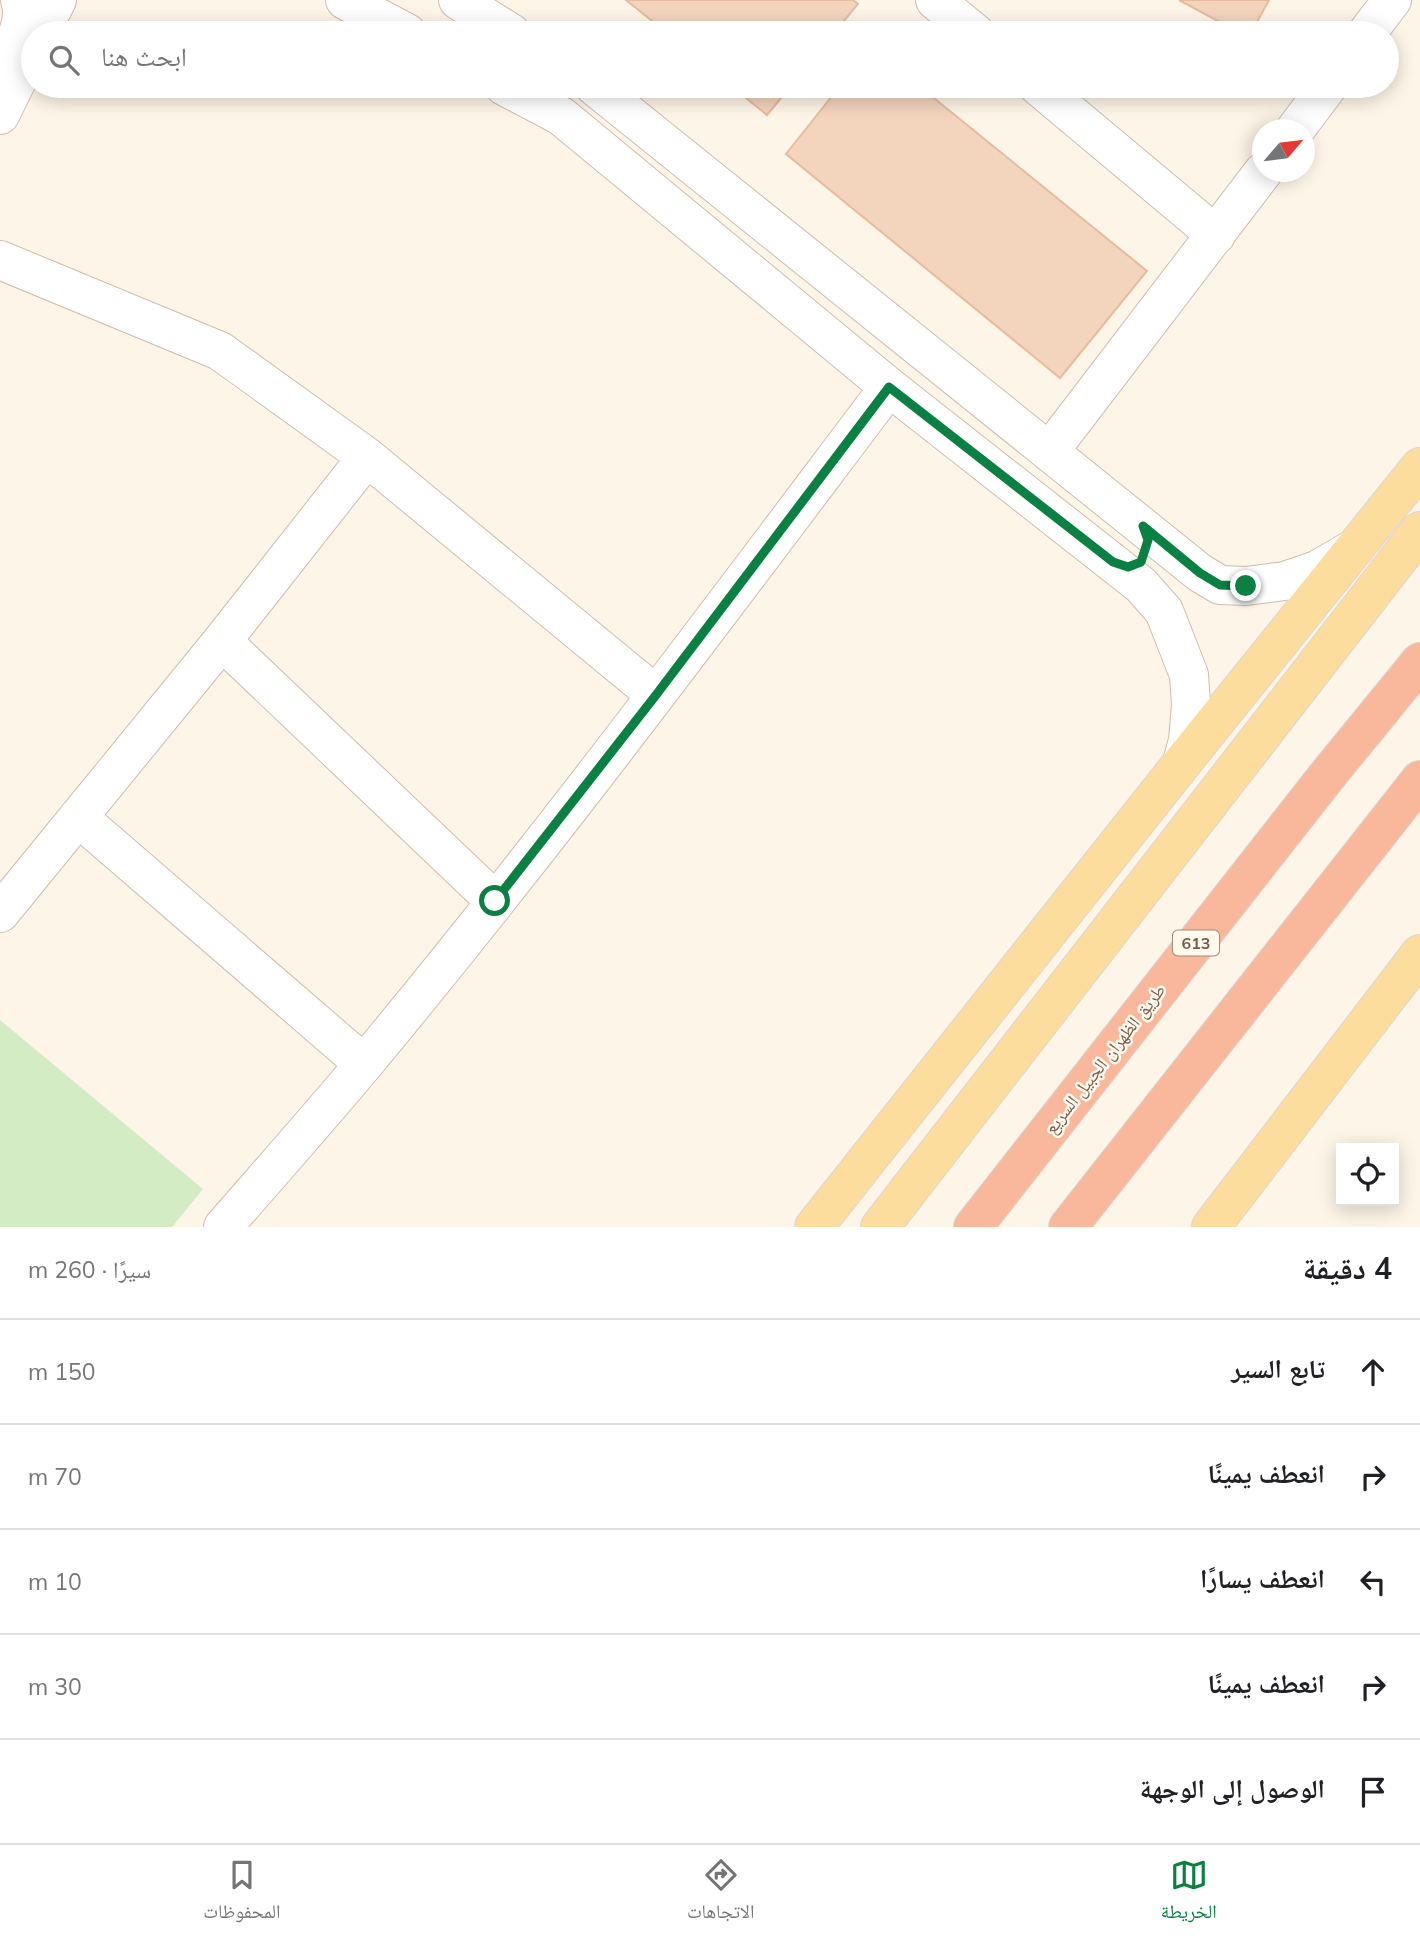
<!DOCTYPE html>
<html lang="ar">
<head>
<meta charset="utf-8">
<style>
  body { margin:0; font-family:Mulish,"Noto Naskh Arabic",sans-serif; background:#f2f2f2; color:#202124; direction:rtl }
  .controls { position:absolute; right:21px; bottom:21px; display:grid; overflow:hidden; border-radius:0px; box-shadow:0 4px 18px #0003 }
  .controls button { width:63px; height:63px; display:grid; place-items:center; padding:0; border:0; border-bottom:2px solid #e0e0e0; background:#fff; color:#202124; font:35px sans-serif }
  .compass { position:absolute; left:1252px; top:119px; width:63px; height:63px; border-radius:50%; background:#fff; box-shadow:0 4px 18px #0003; rotate:62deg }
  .stop { position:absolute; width:21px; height:21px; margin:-16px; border:5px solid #0b8043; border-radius:50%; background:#fff }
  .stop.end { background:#0b8043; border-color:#fff; box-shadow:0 2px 7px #0008 }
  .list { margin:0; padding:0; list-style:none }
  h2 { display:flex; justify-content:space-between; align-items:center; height:91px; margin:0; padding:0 28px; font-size:30px }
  h2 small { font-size:23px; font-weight:400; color:#757577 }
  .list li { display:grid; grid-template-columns:46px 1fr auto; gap:21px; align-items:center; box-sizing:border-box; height:105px; padding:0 28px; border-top:2px solid #e0e0e0 }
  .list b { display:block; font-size:26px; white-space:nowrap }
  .list em { font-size:23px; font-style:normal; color:#757577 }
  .icon { flex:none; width:38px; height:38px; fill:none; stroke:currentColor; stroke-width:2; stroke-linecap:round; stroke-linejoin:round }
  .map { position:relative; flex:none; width:1420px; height:1227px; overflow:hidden; direction:ltr }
  .search { position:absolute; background:#fff; box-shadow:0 4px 18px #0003; left:21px; right:21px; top:21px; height:77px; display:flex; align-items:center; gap:18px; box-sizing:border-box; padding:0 24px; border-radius:38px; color:#757577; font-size:26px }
  .sheet { height:616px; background:#fff }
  nav { display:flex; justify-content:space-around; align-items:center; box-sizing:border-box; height:98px; border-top:2px solid #e0e0e0; background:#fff; font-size:19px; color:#757577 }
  nav a { display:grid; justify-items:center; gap:4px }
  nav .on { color:#0b8043 }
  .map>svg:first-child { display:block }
</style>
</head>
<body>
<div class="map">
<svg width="1420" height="1227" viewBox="0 0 1420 1227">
  <rect width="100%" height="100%" fill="#fdf5e7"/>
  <!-- green -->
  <path fill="#d3ecc4" d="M 0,1020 L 203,1189 L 172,1227 L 0,1227 Z"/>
  <!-- building -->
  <path fill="#f3d4bd" stroke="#e7bb9d" stroke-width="2" d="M 626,0 L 853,0 L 858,4 L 834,33 L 667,33 Z
    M 1179,0 L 1269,0 L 1251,33 L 1240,33 Z
    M 731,86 L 791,86 L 767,115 Z
    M 840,86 L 919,86 L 1147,271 L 1060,378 L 786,154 Z"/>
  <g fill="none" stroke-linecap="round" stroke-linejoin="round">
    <!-- minor casing -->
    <g stroke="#cfbdac" stroke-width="40">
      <path id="minor" d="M 345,0 L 407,33
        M 458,0 L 511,33
        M 935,0 L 975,33
        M 40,33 L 57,0
        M 1367,33 L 1392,0
        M 0,70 C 10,48 28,25 20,0
        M 504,86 L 561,116 L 889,387 L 1141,585 L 1164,611 L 1189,675 L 1191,705 L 1188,740 L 1182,763
        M 594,86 L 1200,573 L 1220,585 L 1246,586 L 1285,581 L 1317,570 L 1355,548
        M 1038,86 L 1216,235
        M 0,115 L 33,48
        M 1295,130 L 1328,86
        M 0,260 L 220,351 L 367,457 L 656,695
        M 1049,452 L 1263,172
        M 222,641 L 495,901
        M 78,817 L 364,1064
        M 0,913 L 222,641 L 367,457
        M 223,1227 C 270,1173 318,1119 364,1064 C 547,844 717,615 889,387"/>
    </g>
    <!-- major casing -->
    <g stroke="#dcd5d0" stroke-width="40">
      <path id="major" d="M 814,1227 L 1182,763 L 1420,467
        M 880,1227 L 1420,531
        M 1211,1227 L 1420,954"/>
    </g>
    <!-- highway casing -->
    <g stroke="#dcd5d0" stroke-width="40">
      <path id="highway" d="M 973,1227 L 1326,777 L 1420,662
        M 1068,1227 L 1420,780"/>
    </g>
    <!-- minor -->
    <use href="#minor" stroke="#fff" stroke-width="38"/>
    <!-- major -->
    <use href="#major" stroke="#fddd9d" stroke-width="38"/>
    <!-- highway -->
    <use href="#highway" stroke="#f9b79c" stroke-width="38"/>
  </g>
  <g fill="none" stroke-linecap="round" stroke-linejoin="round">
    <!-- route -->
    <path stroke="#0b8043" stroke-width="9" d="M 495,901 L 656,695 L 889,387 L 1113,562 L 1128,567 L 1141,562 L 1148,540 L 1143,526 L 1200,573 L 1220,585 L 1246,586"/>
  </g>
  <g text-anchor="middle" stroke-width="5" stroke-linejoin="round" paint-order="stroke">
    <!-- shield labels -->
    <rect fill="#fff9ee" stroke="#a08b7b" stroke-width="2" x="1173" y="930.5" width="46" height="25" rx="5"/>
    <g font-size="16" font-weight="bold" fill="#785c4a">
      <text x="1196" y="949">613</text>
    </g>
    <!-- street labels -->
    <g font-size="18" fill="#785c4a" stroke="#fff9ee">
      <text transform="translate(1105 1059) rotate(-52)" y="6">طريق الظهران الجبيل السريع</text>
    </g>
  </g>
</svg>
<div class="controls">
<button><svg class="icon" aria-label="locate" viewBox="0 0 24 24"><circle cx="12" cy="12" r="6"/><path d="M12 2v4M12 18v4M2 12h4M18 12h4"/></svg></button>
</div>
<svg class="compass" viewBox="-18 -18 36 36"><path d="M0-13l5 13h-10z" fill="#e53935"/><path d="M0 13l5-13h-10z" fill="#757577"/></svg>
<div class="stop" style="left:495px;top:901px"></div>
<div class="stop end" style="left:1246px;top:586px"></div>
<div class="search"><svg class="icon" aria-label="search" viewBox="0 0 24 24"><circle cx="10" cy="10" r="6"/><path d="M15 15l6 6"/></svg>ابحث هنا</div>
</div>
<section class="sheet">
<h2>4 دقيقة<small>سيرًا · 260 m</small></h2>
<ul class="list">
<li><svg class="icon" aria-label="ahead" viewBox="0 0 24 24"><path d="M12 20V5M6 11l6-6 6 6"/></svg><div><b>تابع السير</b></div><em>150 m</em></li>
<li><svg class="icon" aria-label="right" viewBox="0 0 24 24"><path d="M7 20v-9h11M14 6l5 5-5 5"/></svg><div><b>انعطف يمينًا</b></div><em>70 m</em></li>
<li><svg class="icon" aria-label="left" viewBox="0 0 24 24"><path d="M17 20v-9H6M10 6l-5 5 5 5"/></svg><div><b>انعطف يسارًا</b></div><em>10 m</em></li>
<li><svg class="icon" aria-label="right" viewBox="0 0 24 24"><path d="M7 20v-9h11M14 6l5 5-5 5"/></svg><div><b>انعطف يمينًا</b></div><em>30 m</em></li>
<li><svg class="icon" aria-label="arrive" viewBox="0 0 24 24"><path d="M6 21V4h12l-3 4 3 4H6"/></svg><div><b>الوصول إلى الوجهة</b></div></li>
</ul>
</section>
<nav>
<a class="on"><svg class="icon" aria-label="map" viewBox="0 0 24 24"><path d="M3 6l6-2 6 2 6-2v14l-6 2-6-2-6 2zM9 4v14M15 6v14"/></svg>الخريطة</a>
<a><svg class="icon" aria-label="directions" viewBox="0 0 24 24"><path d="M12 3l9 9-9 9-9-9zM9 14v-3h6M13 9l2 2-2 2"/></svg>الاتجاهات</a>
<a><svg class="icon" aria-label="saved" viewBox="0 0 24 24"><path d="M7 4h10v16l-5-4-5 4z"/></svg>المحفوظات</a>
</nav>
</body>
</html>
